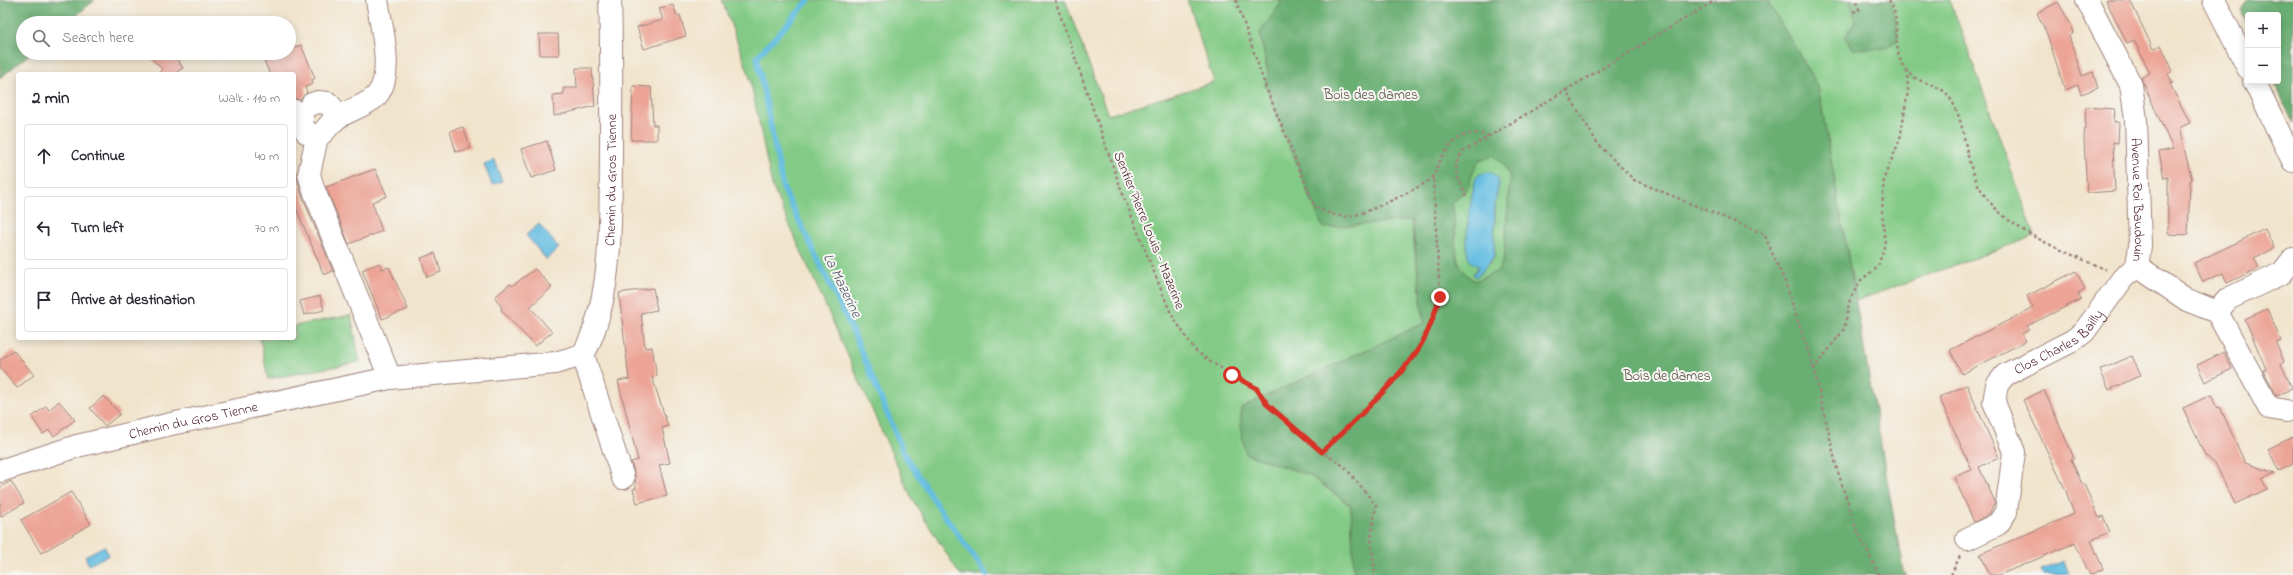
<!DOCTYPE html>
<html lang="en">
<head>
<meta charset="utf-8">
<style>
  body { margin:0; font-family:"Indie Flower",sans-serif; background:#f7f7f7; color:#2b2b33 }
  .controls { position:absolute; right:12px; top:12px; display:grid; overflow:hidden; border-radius:4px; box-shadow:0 2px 10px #0003 }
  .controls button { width:36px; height:36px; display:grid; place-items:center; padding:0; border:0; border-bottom:1px solid #e1e1e2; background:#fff; color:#2b2b33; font:20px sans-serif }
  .stop { position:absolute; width:12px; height:12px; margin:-9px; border:3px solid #d93025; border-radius:50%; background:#fff }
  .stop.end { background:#d93025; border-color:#fff; box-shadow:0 1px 4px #0008 }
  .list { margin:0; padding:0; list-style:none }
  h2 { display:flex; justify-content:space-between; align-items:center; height:52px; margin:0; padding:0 16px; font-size:17px }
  h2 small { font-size:13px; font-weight:400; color:#7c7c81 }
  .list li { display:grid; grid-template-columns:26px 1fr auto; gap:12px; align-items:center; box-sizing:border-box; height:64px; margin:0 8px 8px; padding:0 8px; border:1px solid #e1e1e2; border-radius:4px }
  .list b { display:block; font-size:15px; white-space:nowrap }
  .list em { font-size:13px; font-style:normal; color:#7c7c81 }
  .icon { flex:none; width:22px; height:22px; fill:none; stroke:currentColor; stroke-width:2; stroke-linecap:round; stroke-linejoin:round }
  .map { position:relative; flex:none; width:2293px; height:575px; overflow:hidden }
  .search { position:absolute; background:#fff; box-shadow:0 2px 10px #0003; left:16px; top:16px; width:280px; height:44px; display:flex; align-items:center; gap:10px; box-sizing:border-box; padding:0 14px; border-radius:22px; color:#7c7c81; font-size:15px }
  .panel { position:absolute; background:#fff; box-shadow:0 2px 10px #0003; left:16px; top:72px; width:280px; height:268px; border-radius:4px }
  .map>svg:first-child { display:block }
</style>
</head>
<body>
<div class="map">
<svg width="2293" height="575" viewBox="0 0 2293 575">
  <rect width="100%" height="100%" fill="#f6f6f2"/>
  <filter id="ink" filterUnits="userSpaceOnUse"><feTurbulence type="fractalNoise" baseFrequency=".025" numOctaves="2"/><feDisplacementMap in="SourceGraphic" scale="8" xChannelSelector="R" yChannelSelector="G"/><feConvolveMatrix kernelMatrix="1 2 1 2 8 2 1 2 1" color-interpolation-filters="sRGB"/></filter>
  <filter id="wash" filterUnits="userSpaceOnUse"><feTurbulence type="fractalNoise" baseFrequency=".012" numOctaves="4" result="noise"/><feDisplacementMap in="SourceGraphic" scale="16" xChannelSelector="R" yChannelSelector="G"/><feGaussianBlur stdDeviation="0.9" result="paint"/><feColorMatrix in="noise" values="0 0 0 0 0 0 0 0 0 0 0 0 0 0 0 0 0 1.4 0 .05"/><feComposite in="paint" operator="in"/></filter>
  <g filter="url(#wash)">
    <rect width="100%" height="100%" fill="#f1e4cc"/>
    <!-- green -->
    <path fill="#82ca85" stroke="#667458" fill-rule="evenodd" d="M 722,0 L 1065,0 L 1108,115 L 1214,82 L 1187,0 L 1279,0 L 1281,3 L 1260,33 L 1268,74 L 1265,85 L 1323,227 L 1411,220 L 1424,323 L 1241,408 L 1246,454 L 1309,475 L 1351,506 L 1354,575 L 960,575 L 912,499 L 772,186 L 749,74 Z
      M 1767,0 L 1950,0 L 2035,236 L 1856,301 L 1818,86 Z
      M 1495,155 L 1504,165 L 1510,177 L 1504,259 L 1498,271 L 1475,281 C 1446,264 1460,232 1452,204 L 1469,186 L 1472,173 L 1480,160 ZM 1499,184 L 1495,203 L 1494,257 L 1490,263 L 1473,275 L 1479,266 L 1468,255 L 1468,234 L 1472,195 Z
      M 351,315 L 360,362 L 268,379 L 260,338 L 294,338 L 294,326 Z"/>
    <!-- forest -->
    <path fill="#69ae72" stroke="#5a664e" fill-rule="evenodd" d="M 0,0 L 95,0 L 67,23 L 23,23 L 23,53 L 31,53 L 0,78 Z
      M 1279,0 L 1767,0 L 1818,86 L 1903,570 L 1907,575 L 1354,575 L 1351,505 L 1309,475 L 1246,454 L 1241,433 L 1241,408 L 1424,323 L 1412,220 L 1323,228 L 1265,85 L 1268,74 L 1260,33 L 1281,3 ZM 1495,155 L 1504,165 L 1510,177 L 1504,259 L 1498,271 L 1475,281 C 1446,265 1460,232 1452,204 L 1469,186 L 1472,173 L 1480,160 Z
      M 1850,0 L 1889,0 L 1897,26 L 1898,40 L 1886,48 L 1852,49 L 1845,37 L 1855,21 Z
      M 2248,0 L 2293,0 L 2293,123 L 2274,81 L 2278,81 L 2278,15 L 2248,15 L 2248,25 L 2241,10 Z"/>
    <!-- water -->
    <path fill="#64bde1" stroke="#576e86" d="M 494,160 L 502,181 L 492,185 L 484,164 Z
      M 1491,172 L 1498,178 L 1499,184 L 1495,203 L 1494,257 L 1477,277 L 1473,275 L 1479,266 C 1474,265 1469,261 1468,256 C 1464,237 1471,197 1476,178 L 1480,174 Z
      M 539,224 L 559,248 L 546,259 L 526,235 Z
      M 104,546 L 109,555 L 89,565 L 85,556 Z
      M 2064,561 L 2069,574 L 2043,575 L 2041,570 Z"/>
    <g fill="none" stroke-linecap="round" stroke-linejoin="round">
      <!-- stream -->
      <path stroke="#64bde1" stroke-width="5.5" d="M 809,0 L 757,57 L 783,188 L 854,334 L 904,454 L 937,505 L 987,575"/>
    </g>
    <g id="blocks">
      <!-- building -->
      <path fill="#eca496" d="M 2106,0 L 2130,0 L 2153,49 L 2161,45 L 2173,71 L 2168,74 L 2173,83 L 2170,84 L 2190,123 L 2179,128 L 2192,180 L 2190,181 L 2188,235 L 2168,234 L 2168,177 L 2164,178 L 2159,152 L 2173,149 L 2141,78 L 2150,73 L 2134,40 L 2127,43 Z
        M 2058,2 L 2071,25 L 2073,34 L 2069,36 L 2082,76 L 2093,72 L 2098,88 L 2081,94 L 2078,85 L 2065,90 L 2047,34 L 2037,13 Z
        M 673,5 L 677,16 L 680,15 L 686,36 L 644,49 L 637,27 L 663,20 L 659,8 Z
        M 539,34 L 558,34 L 559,55 L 540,55 Z
        M 301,45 L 315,78 L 312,80 L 313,84 L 305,87 L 307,93 L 301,100 L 294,99 L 294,74 L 270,74 L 264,61 L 282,53 L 289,53 L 289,50 Z
        M 146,53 L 173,53 L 183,68 L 174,74 L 161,74 L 162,69 Z
        M 576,68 L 592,68 L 595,106 L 554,116 L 553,95 L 564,94 L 563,88 L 577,88 Z
        M 633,86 L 651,87 L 653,125 L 657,125 L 657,140 L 631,140 Z
        M 2086,107 L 2115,109 L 2114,122 L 2119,122 L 2118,143 L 2113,142 L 2115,191 L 2087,193 L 2084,140 Z
        M 463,127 L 471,148 L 456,152 L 450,131 Z
        M 547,141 L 556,170 L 531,178 L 521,149 Z
        M 294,166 L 301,193 L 333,271 L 324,275 L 294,203 Z
        M 375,169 L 387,196 L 372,202 L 382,231 L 349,244 L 326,187 Z
        M 2265,229 L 2274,248 L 2254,258 L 2259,268 L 2227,283 L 2223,273 L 2203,282 L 2194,263 Z
        M 435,253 L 441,272 L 427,277 L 421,258 Z
        M 380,263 L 382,269 L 389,267 L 408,309 L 382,319 L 362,270 Z
        M 535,269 L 552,287 L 530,307 L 552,332 L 535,346 L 501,310 L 502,308 L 495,297 L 510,284 L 512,286 Z
        M 2076,271 L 2085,289 L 2078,293 L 2081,299 L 2027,326 L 2029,330 L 2022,334 L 2026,341 L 1962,374 L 1950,350 L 2033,308 L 2027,296 Z
        M 653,288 L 657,310 L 641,313 L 645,348 L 652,347 L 657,376 L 652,377 L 668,426 L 662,428 L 670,463 L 659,465 L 667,496 L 637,503 L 633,489 L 636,488 L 635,475 L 631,462 L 638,460 L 618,381 L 629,379 L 619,293 Z
        M 320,296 L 324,310 L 304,315 L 300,301 Z
        M 2267,309 L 2281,341 L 2276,343 L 2284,362 L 2281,364 L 2292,388 L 2277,396 L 2263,370 L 2266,369 L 2245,319 Z
        M 13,350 L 34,375 L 17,388 L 0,368 L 0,360 Z
        M 2224,352 L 2232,369 L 2205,382 L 2197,365 Z
        M 2132,356 L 2141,375 L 2109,390 L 2100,370 Z
        M 1967,385 L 1999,458 L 1979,467 L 1995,502 L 1989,514 L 1974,522 L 1954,477 L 1972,470 L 1939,397 Z
        M 2044,390 L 2074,458 L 2071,459 L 2082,484 L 2084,484 L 2099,518 L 2103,516 L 2110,532 L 2091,540 L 2103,569 L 2090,575 L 2075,543 L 1999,575 L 1990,575 L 1980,554 L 2074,514 L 2066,491 L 2023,400 Z
        M 2211,395 L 2217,408 L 2220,407 L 2245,463 L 2275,473 L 2262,479 L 2267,489 L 2235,504 L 2216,465 L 2205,455 L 2183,408 Z
        M 104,396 L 120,414 L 105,426 L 90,408 Z
        M 59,401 L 75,420 L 54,436 L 49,430 L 43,434 L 32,417 L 46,406 L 49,410 Z
        M 2293,437 L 2293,464 L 2279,471 L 2268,449 Z
        M 11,481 L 24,503 L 0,517 L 0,487 Z
        M 71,492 L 91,524 L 41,553 L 21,520 Z"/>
    </g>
  </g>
  <g filter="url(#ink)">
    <use href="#blocks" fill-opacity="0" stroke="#9e827c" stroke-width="1"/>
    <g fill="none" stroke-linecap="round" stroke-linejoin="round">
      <!-- minor casing -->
      <g stroke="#9e827c" stroke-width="24">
        <g id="minor">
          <path d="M 377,0 C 381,25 396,80 374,98 C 363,107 346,111 334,120 C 327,126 326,132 317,137 L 309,174 L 313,188 L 390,378"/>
          <path id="s1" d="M 2087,0 L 2131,85 L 2136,119 L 2140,246 L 2137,266"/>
          <path d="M 312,104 L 318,102 L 328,103 L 334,110 L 334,121"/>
          <path d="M 296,111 L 302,116 L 302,124 L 307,133 L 317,137"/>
          <path d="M 2137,266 L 2187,300 L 2217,312 L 2228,299 L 2282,273 L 2293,259"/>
          <path d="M 2217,312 L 2269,408 L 2286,411"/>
          <path d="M 583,355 L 623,478"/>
          <path id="s2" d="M 0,471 L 77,446 L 171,424 L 390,378 L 555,363 L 583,355 C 614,298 610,218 611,155 C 611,103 612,52 610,0"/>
          <path id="s3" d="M 1967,539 L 1998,524 L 2006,512 L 2014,452 L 1994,402 L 1997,385 L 2005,375 L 2072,341 L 2084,332 L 2123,278 L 2137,266"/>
        </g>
      </g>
      <!-- major casing -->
      <g stroke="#9e827c" stroke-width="24">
        <path id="major" d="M 2214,0 L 2248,68
          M 2254,81 L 2293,161"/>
      </g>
      <!-- path -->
      <path stroke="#9e827c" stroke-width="2.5" stroke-dasharray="3 3" stroke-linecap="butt" d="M 1055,0 L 1123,195 L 1171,314 L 1195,350 L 1209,361 L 1256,388 L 1268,405 L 1322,452 L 1344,466 L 1376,505 L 1371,537 L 1375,575
        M 1236,0 L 1265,85 L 1314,205 C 1323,212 1340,218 1351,216 C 1363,215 1427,185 1433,177 C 1436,173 1436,169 1438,165 C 1448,144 1465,126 1489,136
        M 1889,0 C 1901,17 1893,42 1900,59 C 1912,89 1937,78 1950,98 C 1964,119 1964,147 1972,170 C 1990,227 2058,247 2106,270
        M 1853,12 L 1859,10 L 1857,0
        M 1565,89 L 1598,144 L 1634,180 L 1764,234 L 1785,282 L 1814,369
        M 1467,196 L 1457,176 L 1456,163 L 1463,152 L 1716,0
        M 1322,452 L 1379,396 L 1417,350 L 1431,323 L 1440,297 L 1433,177
        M 1879,575 L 1856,528 L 1837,469 L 1814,369 L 1844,329 L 1850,299 L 1861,280 L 1878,267 L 1885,244 L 1882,211 L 1884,178 L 1900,139 L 1908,91 L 1907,72
        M 1951,575 L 1960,556"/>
      <!-- minor -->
      <use href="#minor" stroke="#fff" stroke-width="22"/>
      <!-- major -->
      <use href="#major" stroke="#fff" stroke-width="22"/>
    </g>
  </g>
  <g fill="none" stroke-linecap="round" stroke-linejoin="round" filter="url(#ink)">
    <!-- route -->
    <path stroke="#d93025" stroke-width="5" d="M 1232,375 L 1256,388 L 1268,405 L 1322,452 C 1355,420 1391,388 1417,351 C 1428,335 1434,315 1440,297"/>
  </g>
  <g text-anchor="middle" stroke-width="4" stroke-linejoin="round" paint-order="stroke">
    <!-- park labels -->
    <g font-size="14" fill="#5b5246" stroke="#f6f6f2">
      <text x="1371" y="99">Bois des dames</text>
      <text x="1667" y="380">Bois de dames</text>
    </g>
    <!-- street labels -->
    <g font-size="14" fill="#4a1f2b" stroke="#f6f6f2">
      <text dy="5" stroke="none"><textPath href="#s2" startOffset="775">Chemin du Gros Tienne</textPath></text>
      <text dy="5" stroke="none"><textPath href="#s1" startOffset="211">Avenue Roi Baudouin</textPath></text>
      <text transform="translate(1150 230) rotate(68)" y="5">Sentier Pierre Louis - Mazerine</text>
      <text dy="5" stroke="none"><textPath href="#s3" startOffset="257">Clos Charles Bailly</textPath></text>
      <text dy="5" stroke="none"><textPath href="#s2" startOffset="200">Chemin du Gros Tienne</textPath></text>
    </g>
    <!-- water labels -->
    <g font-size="15" font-style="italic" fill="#53566b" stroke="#f6f6f2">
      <text transform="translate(843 285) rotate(64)" y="5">La Mazerine</text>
    </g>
  </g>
</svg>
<div class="controls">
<button>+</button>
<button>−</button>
</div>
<div class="stop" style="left:1232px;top:375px"></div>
<div class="stop end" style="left:1440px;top:297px"></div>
<div class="search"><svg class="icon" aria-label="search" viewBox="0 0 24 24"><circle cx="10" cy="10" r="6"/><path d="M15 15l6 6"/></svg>Search here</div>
<section class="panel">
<h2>2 min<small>Walk · 110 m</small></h2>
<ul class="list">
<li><svg class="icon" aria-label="ahead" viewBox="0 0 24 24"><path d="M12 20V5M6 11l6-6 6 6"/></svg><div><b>Continue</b></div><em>40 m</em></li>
<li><svg class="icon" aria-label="left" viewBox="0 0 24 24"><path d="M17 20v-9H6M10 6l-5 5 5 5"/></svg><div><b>Turn left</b></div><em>70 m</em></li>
<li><svg class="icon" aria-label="arrive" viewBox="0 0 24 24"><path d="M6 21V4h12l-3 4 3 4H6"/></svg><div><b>Arrive at destination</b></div></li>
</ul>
</section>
</div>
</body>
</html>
